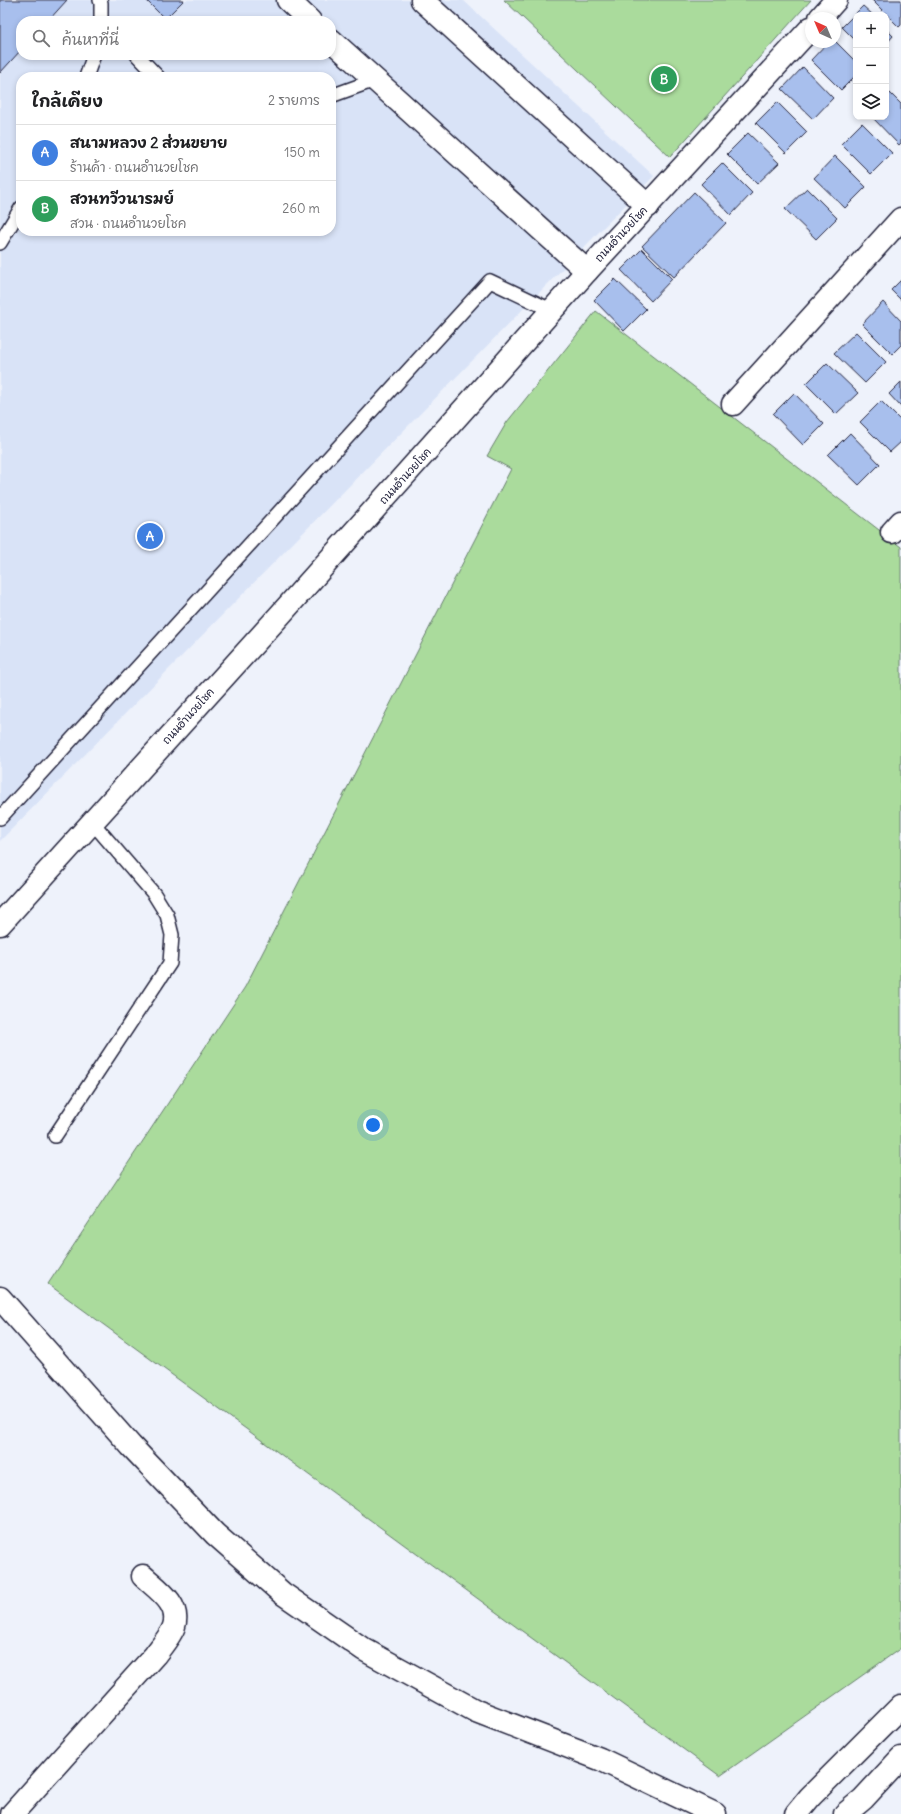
<!DOCTYPE html>
<html lang="th">
<head>
<meta charset="utf-8">
<style>
  body { margin:0; font-family:Delius,"Playpen Sans Thai",sans-serif; background:#f6f6f6; color:#202124 }
  .controls { position:absolute; right:12px; top:12px; display:grid; overflow:hidden; border-radius:8px; box-shadow:0 2px 6px #0003 }
  .controls button { width:36px; height:36px; display:grid; place-items:center; padding:0; border:0; border-bottom:1px solid #e0e0e0; background:#fff; color:#202124; font:20px sans-serif }
  .compass { position:absolute; left:805px; top:12px; width:36px; height:36px; border-radius:50%; background:#fff; box-shadow:0 2px 6px #0003; rotate:316deg }
  .you { position:absolute; left:373px; top:1125px; width:14px; height:14px; margin:-10px; border:3px solid #fff; border-radius:50%; background:#1a73e8; box-shadow:0 0 0 6px #1a73e833 }
  .badge { display:grid; place-items:center; width:26px; height:26px; border-radius:50%; background:#111827; color:#fff; font-size:13px; font-weight:700 }
  .pin { position:absolute; translate:-50% -50%; border:2px solid #fff; box-shadow:0 1px 4px #0006 }
  .list { margin:0; padding:0; list-style:none }
  h2 { display:flex; justify-content:space-between; align-items:center; height:52px; margin:0; padding:0 16px; font-size:17px }
  h2 small { font-size:13px; font-weight:400; color:#757577 }
  .list li { display:grid; grid-template-columns:26px 1fr auto; gap:12px; align-items:center; box-sizing:border-box; height:56px; padding:0 16px; border-top:1px solid #e0e0e0 }
  .list b { display:block; font-size:15px; white-space:nowrap }
  .list p { margin:0; font-size:13px; white-space:nowrap; color:#757577 }
  .list em { font-size:13px; font-style:normal; color:#757577 }
  .icon { flex:none; width:22px; height:22px; fill:none; stroke:currentColor; stroke-width:2; stroke-linecap:round; stroke-linejoin:round }
  .map { position:relative; flex:none; width:901px; height:1814px; overflow:hidden }
  .search { position:absolute; background:#fff; box-shadow:0 2px 6px #0003; left:16px; top:16px; width:320px; height:44px; display:flex; align-items:center; gap:10px; box-sizing:border-box; padding:0 14px; border-radius:16px; color:#757577; font-size:15px }
  .panel { position:absolute; background:#fff; box-shadow:0 2px 6px #0003; left:16px; top:72px; width:320px; height:164px; border-radius:16px }
  .map>svg:first-child { display:block }
</style>
</head>
<body>
<div class="map">
<svg width="901" height="1814" viewBox="0 0 901 1814">
  <rect width="100%" height="100%" fill="#eef2fb"/>
  <filter id="ink" filterUnits="userSpaceOnUse"><feTurbulence type="fractalNoise" baseFrequency=".025" numOctaves="2"/><feDisplacementMap in="SourceGraphic" scale="8" xChannelSelector="R" yChannelSelector="G"/><feConvolveMatrix kernelMatrix="1 2 1 2 8 2 1 2 1" color-interpolation-filters="sRGB"/></filter>
  <g filter="url(#ink)">
    <!-- built -->
    <path fill="#d9e3f7" fill-rule="evenodd" d="M 0,0 L 463,0 L 654,176 L 0,841 ZM 21,21 L 331,21 L 331,55 L 21,55 ZM 21,77 L 331,77 L 331,231 L 21,231 Z"/>
    <!-- green -->
    <path fill="#aadb9c" stroke="#667e6c" d="M 504,0 L 811,0 L 670,157 Z
      M 596,311 L 901,547 L 901,1648 L 720,1776 L 48,1284 L 245,987 L 511,469 L 487,456 L 507,422 Z"/>
    <!-- building -->
    <path fill="#a8bfed" stroke="#22223b" d="M 0,0 L 67,0 L 48,21 L 21,21 L 21,50 L 0,73 Z
      M 146,0 L 184,0 L 165,19 Z
      M 872,0 L 901,0 L 901,25 L 899,27 Z
      M 863,6 L 873,15 L 856,15 L 856,41 L 842,27 Z
      M 886,29 L 893,36 L 886,44 Z
      M 835,41 L 856,62 L 856,75 L 841,90 L 811,60 L 828,42 Z
      M 803,67 L 833,98 L 813,119 L 782,89 Z
      M 890,93 L 901,104 L 901,143 L 899,145 L 872,117 L 886,117 L 886,97 Z
      M 777,102 L 807,132 L 786,153 L 756,123 Z
      M 862,123 L 892,153 L 871,174 L 841,144 Z
      M 748,133 L 779,163 L 757,184 L 727,154 Z
      M 835,156 L 866,187 L 845,208 L 814,178 Z
      M 722,163 L 752,193 L 731,215 L 701,184 Z
      M 807,188 L 837,218 L 816,239 L 785,209 Z
      M 694,192 L 726,223 L 674,277 L 642,246 Z
      M 642,249 L 672,279 L 651,301 L 621,270 Z
      M 615,279 L 646,309 L 624,331 L 594,300 Z
      M 901,280 L 901,300 L 891,290 Z
      M 883,302 L 901,321 L 901,345 L 892,354 L 862,324 Z
      M 856,332 L 886,362 L 865,383 L 834,353 Z
      M 827,363 L 858,393 L 836,414 L 806,384 Z
      M 901,382 L 901,407 L 889,394 Z
      M 794,393 L 824,424 L 803,445 L 773,414 Z
      M 881,401 L 901,421 L 901,442 L 890,452 L 860,422 Z
      M 850,433 L 880,464 L 859,485 L 828,455 Z"/>
    <g fill="none" stroke-linecap="round" stroke-linejoin="round">
      <!-- service casing -->
      <g stroke="#22223b" stroke-width="16">
        <path id="service" d="M 100,0 L 101,3 L 101,21
          M 137,55 L 158,77
          M 86,77 L 94,55
          M 331,96 L 375,80
          M 0,243 L 21,208
          M 0,818 L 490,281 L 553,311
          M 55,1136 L 170,963 L 172,935 L 167,915 L 154,894 L 92,822"/>
      </g>
      <!-- minor casing -->
      <g stroke="#22223b" stroke-width="25">
        <path id="minor" d="M 288,0 L 310,21
          M 422,0 L 648,206
          M 331,40 L 587,271
          M 733,404 L 901,219
          M 892,532 L 901,522
          M 0,1298 L 131,1446 L 215,1534 L 282,1593 L 363,1649 L 476,1711 L 600,1759 L 715,1814
          M 12,1814 L 155,1655 C 160,1648 172,1634 174,1626 C 181,1604 157,1589 143,1576
          M 796,1814 L 810,1797 L 901,1706
          M 845,1814 L 863,1799 L 901,1758"/>
      </g>
      <!-- tertiary casing -->
      <g stroke="#22223b" stroke-width="25">
        <path id="tertiary" d="M 820,18 L 836,0
          M 0,924 L 280,615 L 587,271 L 811,28"/>
      </g>
      <!-- service -->
      <use href="#service" stroke="#fff" stroke-width="13"/>
      <!-- minor -->
      <use href="#minor" stroke="#fff" stroke-width="22"/>
      <!-- tertiary -->
      <use href="#tertiary" stroke="#fff" stroke-width="22"/>
    </g>
  </g>
  <g text-anchor="middle" stroke-width="3" stroke-linejoin="round" paint-order="stroke">
    <!-- street labels -->
    <g font-size="11" fill="#22223b" stroke="#fff">
      <text transform="translate(621 234) rotate(-47)" y="4">ถนนอำนวยโชค</text>
      <text transform="translate(405 476) rotate(-48)" y="4">ถนนอำนวยโชค</text>
      <text transform="translate(188 716) rotate(-48)" y="4">ถนนอำนวยโชค</text>
    </g>
  </g>
</svg>
<div class="controls">
<button>+</button>
<button>−</button>
<button><svg class="icon" aria-label="layers" viewBox="0 0 24 24"><path d="M12 4l9 5-9 5-9-5zM3 14l9 5 9-5"/></svg></button>
</div>
<svg class="compass" viewBox="-18 -18 36 36"><path d="M0-13l5 13h-10z" fill="#e53935"/><path d="M0 13l5-13h-10z" fill="#757577"/></svg>
<div class="you"></div>
<div class="pin badge" style="left:150px;top:536px;background:#3f7fe0">A</div>
<div class="pin badge" style="left:664px;top:79px;background:#2e9e5b">B</div>
<div class="search"><svg class="icon" aria-label="search" viewBox="0 0 24 24"><circle cx="10" cy="10" r="6"/><path d="M15 15l6 6"/></svg>ค้นหาที่นี่</div>
<section class="panel">
<h2>ใกล้เคียง<small>2 รายการ</small></h2>
<ul class="list">
<li><span class="badge" style="background:#3f7fe0">A</span><div><b>สนามหลวง 2 ส่วนขยาย</b><p>ร้านค้า · ถนนอำนวยโชค</p></div><em>150 m</em></li>
<li><span class="badge" style="background:#2e9e5b">B</span><div><b>สวนทวีวนารมย์</b><p>สวน · ถนนอำนวยโชค</p></div><em>260 m</em></li>
</ul>
</section>
</div>
</body>
</html>
